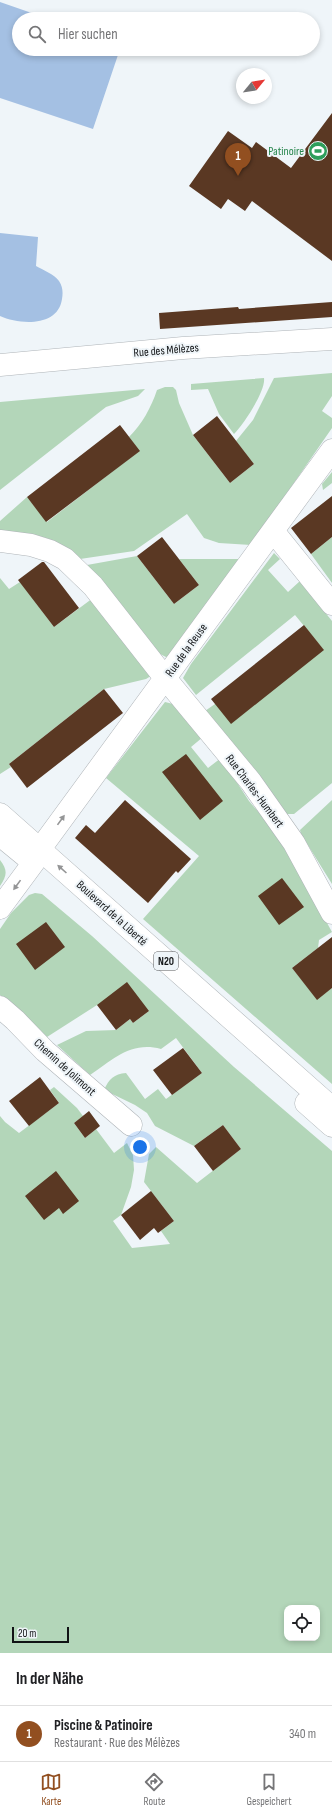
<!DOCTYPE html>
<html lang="de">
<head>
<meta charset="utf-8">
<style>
  body { margin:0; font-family:"Sofia Sans Condensed",sans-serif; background:#f6f6f6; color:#202124 }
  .controls { position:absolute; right:12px; bottom:12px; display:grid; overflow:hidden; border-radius:8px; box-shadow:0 2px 6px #0003 }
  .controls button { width:36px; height:36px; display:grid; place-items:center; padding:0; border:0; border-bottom:1px solid #e0e0e0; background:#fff; color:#202124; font:20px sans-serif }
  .compass { position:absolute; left:236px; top:68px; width:36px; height:36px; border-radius:50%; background:#fff; box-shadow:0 2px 6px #0003; rotate:60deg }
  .scale { position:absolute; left:12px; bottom:10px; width:57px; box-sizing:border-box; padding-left:4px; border:2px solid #111315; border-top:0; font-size:11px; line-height:14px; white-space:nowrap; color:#111315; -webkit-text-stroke:3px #eff5f9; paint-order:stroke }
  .you { position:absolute; left:140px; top:1147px; width:14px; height:14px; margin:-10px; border:3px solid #fff; border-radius:50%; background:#1a73e8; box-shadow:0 0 0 6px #1a73e833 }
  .badge { display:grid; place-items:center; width:26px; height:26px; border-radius:50%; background:#924f20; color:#fff; font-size:13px; font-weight:700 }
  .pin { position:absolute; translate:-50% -33px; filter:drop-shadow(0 1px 2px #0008) }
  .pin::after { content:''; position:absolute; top:21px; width:14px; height:12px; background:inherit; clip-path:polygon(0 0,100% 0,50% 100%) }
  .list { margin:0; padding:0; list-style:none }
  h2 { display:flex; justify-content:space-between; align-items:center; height:52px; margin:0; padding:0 16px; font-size:17px }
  h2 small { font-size:13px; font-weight:400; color:#757577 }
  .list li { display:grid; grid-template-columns:26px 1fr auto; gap:12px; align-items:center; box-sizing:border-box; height:56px; padding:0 16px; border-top:1px solid #e0e0e0 }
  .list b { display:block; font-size:15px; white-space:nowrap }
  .list p { margin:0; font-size:13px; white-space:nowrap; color:#757577 }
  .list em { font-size:13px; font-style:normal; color:#757577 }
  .icon { flex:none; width:22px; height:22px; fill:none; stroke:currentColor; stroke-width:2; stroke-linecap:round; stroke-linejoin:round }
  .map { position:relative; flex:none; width:332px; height:1653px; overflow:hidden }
  .search { position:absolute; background:#fff; box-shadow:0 2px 6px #0003; left:12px; right:12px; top:12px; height:44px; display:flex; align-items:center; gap:10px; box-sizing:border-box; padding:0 14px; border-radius:22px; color:#757577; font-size:15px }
  .sheet { height:108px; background:#fff }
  nav { display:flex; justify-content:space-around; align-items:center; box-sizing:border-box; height:56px; border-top:1px solid #e0e0e0; background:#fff; font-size:11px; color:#757577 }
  nav a { display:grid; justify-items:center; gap:2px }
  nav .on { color:#924f20 }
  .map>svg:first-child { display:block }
</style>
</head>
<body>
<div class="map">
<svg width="332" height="1653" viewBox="0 0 332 1653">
  <rect width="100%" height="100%" fill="#eff5f9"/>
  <!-- green -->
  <path fill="#b3d6b9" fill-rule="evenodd" d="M 332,373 L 332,396 L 322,411 L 332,418 L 332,428 L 251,545 L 219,543 L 204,538 L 187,514 L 134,551 L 80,559 C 57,535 32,534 0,532 L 0,521 L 27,497 L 47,522 L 139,451 L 129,437 C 142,424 151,408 157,390 L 165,387 L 173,387 L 176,390 L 179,403 L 193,435 L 230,483 L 254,464 L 236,441 L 253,420 L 274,378 Z
    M 264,378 C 266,391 243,425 234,434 L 219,414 L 208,389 L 191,390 L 191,384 Z
    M 145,389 L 138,396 L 106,407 L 0,490 L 0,402 Z
    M 332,472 L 332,483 L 323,490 L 322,484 Z
    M 332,537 L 332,583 L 311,554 Z
    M 274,553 L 280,559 L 268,570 L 288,592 L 300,581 L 332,621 L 332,783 L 294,814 L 287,814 L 205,711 L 215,704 L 323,649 L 295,615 L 196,695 L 183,678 L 191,664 Z
    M 137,556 L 174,604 L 199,585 L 179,559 L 242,559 L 173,655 L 166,657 L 158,653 L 87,565 Z
    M 0,578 L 9,589 L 20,582 L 54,627 L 93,598 L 154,674 L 146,679 L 104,689 L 9,764 L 11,767 L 0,774 Z
    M 165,702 L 173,704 L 203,737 L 191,747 L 208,768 L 221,758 L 249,801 L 279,836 L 332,932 L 319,940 L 318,948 L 292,968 L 317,999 L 332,988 L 332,1084 L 143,919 L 199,856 L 106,778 Z
    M 332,800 L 332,884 L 301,834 L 300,830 Z
    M 0,860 C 8,870 7,876 0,886 Z
    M 35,893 L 42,894 L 92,936 L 234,1067 L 332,1151 L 332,1653 L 0,1653 L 0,1116 L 5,1122 L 19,1133 L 59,1103 L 50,1090 L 54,1087 L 77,1108 L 83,1116 L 74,1123 L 85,1138 L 96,1129 L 114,1153 L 127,1143 L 133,1155 L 134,1170 L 131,1187 L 121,1215 L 113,1221 L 132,1248 L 170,1244 L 161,1231 L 174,1221 L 144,1182 L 149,1154 L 156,1147 L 197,1183 L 241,1149 L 223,1125 L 194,1146 L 155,1126 L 147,1113 L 135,1105 L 104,1090 C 109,1079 114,1074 126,1073 L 145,1099 L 158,1089 L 166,1099 L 202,1073 L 176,1038 L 161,1049 C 131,1041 114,1059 90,1075 L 57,1045 L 86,1031 L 116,1030 L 130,1019 L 133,1023 L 149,1011 L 97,1005 L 47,1037 L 0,995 L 0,929 L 11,913 L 29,895 ZM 287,1608 L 317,1608 L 317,1638 L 287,1638 Z"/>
  <!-- water -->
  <path fill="#a4c0e3" d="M 0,2 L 49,19 L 19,19 L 19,49 L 120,49 L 93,129 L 0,98 Z
    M 0,233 L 38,237 L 36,266 C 43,270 54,274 59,281 C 63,287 63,293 62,299 C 58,327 20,325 0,316 Z"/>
  <!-- building -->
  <path fill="#5a3823" d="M 332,113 L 332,261 L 252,201 L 245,211 L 228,199 L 221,209 L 189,186 L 228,131 L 252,148 L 256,142 L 291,168 Z
    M 332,302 L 332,317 L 160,329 L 159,313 L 238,307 L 239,309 Z
    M 217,416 L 254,464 L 230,483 L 193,435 Z
    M 120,425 L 140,451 L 46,522 L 27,497 Z
    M 332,496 L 332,537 L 311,554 L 291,528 Z
    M 162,537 L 199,585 L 174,604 L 137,556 Z
    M 42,562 L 44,562 L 79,608 L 54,627 L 18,580 Z
    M 304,625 L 324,650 L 231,724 L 211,699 Z
    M 104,689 L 123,713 L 27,788 L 9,764 Z
    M 186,754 L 223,801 L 200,820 L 162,772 Z
    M 125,800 L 191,859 L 178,873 L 176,871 L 148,903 L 75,838 L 86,825 L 95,833 Z
    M 282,878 L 304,907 L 279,925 L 258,896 Z
    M 46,922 L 65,947 L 35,970 L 16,944 Z
    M 332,937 L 332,988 L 317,1000 L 292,968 Z
    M 127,982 L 149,1011 L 133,1023 L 130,1019 L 116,1030 L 97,1005 Z
    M 183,1048 L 202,1073 L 172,1095 L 153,1070 Z
    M 40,1077 L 59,1103 L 29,1126 L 9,1101 Z
    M 89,1111 L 100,1126 L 85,1138 L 74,1123 Z
    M 223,1125 L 241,1149 L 213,1171 L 194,1146 Z
    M 56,1171 L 79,1201 L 63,1214 L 59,1208 L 44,1220 L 25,1196 Z
    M 151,1191 L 174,1221 L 158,1233 L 154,1228 L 140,1240 L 121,1215 Z"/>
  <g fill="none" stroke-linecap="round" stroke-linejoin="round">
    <!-- minor casing -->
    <g stroke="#afb4b8" stroke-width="23">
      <path id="minor" d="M 0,365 L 183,348 L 332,339
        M 273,531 L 332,604
        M 0,541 L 31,545 L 50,551 L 65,559 L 93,586 L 165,678 L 251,782 L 294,843 L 332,913
        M 40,849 L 332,450
        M 0,908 L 34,862
        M 0,1007 L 15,1020 L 45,1051 L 131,1125"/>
    </g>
    <!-- major casing -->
    <g stroke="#afb4b8" stroke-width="23">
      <path id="major" d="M 0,814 L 332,1108
        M 0,835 L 28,858
        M 306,1103 L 332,1126"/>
    </g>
    <!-- minor -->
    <use href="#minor" stroke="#fff" stroke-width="22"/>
    <!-- major -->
    <use href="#major" stroke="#fff" stroke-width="22"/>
  </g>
  <!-- one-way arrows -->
  <defs><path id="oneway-solid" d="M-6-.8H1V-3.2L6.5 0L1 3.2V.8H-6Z"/></defs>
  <g fill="#949596">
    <use href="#oneway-solid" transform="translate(61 820) rotate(-54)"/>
    <use href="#oneway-solid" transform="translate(62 869) rotate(-138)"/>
    <use href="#oneway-solid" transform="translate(17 885) rotate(126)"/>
  </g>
  <!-- icons -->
  <defs>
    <g id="stadium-disc" transform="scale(1)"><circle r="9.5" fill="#2e9e5b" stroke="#eff5f9"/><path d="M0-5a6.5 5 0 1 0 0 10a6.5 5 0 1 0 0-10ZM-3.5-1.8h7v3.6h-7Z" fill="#fff"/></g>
  </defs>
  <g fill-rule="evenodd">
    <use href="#stadium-disc" x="318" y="151"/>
  </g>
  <g text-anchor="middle" stroke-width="4" stroke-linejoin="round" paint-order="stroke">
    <!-- shield labels -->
    <rect fill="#eff5f9" stroke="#545759" stroke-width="1" x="154" y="952" width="24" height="18" rx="3"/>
    <g font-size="11" font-weight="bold" fill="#111315">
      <text x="166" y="965">N20</text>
    </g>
    <!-- leisure labels -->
    <g font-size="12" fill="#27864d" stroke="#eff5f9" text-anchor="end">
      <text x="304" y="155">Patinoire</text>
    </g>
    <!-- street labels -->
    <g font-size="12" fill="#111315" stroke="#eff5f9">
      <text transform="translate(166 350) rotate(-5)" y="4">Rue des Mélèzes</text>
      <text transform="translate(186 650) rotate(-54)" y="4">Rue de la Reuse</text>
      <text transform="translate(255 791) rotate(53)" y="4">Rue Charles-Humbert</text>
      <text transform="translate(112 913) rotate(42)" y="4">Boulevard de la Liberté</text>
      <text transform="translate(65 1067) rotate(42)" y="4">Chemin de Jolimont</text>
    </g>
  </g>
</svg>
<div class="controls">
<button><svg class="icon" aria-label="locate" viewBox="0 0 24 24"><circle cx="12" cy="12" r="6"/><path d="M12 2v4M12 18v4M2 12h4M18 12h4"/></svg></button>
</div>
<svg class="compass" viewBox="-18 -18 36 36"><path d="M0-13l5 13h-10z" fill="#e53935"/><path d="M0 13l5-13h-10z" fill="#757577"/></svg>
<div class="scale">20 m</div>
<div class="you"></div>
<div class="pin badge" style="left:238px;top:176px">1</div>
<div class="search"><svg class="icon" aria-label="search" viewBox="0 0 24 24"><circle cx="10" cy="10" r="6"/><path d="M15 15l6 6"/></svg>Hier suchen</div>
</div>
<section class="sheet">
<h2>In der Nähe<small></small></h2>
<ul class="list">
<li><span class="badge">1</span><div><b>Piscine &amp; Patinoire</b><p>Restaurant · Rue des Mélèzes</p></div><em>340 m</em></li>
</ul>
</section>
<nav>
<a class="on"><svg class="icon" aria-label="map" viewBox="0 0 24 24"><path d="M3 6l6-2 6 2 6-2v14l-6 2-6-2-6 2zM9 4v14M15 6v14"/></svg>Karte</a>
<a><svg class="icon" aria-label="directions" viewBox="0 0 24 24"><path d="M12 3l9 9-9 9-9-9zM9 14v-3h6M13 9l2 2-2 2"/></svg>Route</a>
<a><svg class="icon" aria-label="saved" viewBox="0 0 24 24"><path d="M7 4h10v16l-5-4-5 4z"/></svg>Gespeichert</a>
</nav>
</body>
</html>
